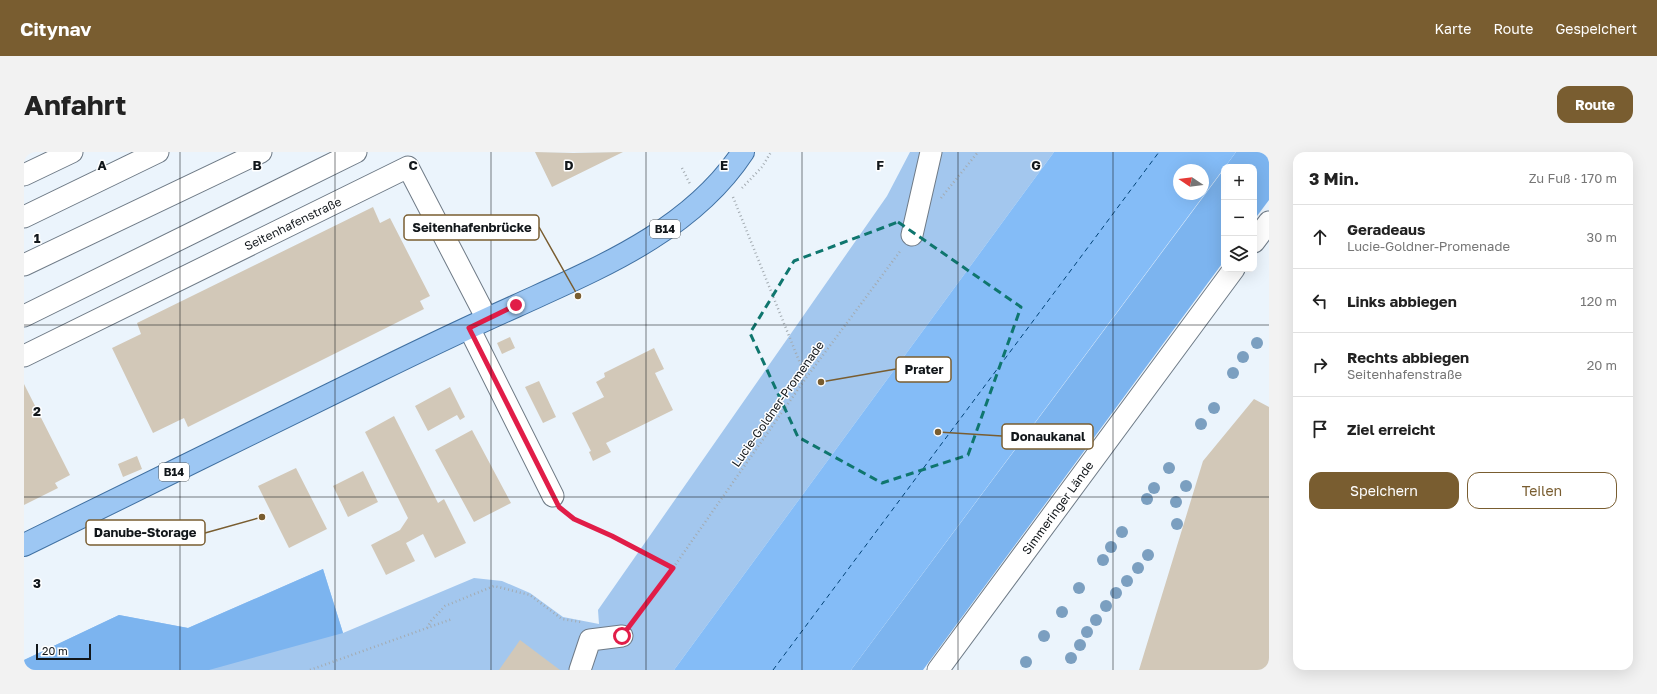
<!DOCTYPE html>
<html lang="de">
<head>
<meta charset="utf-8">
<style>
  body { margin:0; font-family:"Golos Text",sans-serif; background:#f2f2f2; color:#222 }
  .controls { position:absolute; right:12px; top:12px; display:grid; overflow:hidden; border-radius:8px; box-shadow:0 4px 16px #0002 }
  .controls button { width:36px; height:36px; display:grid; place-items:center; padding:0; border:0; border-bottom:1px solid #e0e0e0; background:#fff; color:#222; font:20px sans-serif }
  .compass { position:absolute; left:1149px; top:12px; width:36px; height:36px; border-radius:50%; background:#fff; box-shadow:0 4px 16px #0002; rotate:283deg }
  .scale { position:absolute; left:12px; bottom:10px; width:55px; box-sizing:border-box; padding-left:4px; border:2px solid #12171b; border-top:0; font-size:11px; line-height:14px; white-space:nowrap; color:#12171b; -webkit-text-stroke:3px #fff; paint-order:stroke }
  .stop { position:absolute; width:12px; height:12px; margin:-9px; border:3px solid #e11d48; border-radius:50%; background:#fff }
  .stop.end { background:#e11d48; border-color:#fff; box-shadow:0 1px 4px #0008 }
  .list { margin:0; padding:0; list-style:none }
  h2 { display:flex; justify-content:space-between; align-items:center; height:52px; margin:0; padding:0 16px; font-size:17px }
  h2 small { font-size:13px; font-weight:400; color:#767676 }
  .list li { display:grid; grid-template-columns:26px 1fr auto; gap:12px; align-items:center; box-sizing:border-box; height:64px; padding:0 16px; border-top:1px solid #e0e0e0 }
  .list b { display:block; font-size:15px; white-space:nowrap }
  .list p { margin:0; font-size:13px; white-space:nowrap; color:#767676 }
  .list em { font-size:13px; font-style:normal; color:#767676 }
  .actions { display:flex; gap:8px; padding:12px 16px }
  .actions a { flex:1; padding:9px 0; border:1px solid #795d30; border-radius:12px; text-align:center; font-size:14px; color:#795d30 }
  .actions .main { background:#795d30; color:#fff }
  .icon { flex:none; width:22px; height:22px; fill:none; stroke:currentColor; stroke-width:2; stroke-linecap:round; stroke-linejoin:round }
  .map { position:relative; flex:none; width:1245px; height:518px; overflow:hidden; border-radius:12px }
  header { display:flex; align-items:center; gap:24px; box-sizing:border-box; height:56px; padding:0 20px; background:#795d30; color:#fff }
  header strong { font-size:19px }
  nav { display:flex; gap:22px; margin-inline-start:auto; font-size:14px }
  .intro { display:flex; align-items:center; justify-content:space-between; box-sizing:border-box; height:96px; padding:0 24px }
  h1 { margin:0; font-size:28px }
  .button { padding:10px 18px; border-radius:12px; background:#795d30; color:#fff; font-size:14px; font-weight:700 }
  main { display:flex; gap:24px; padding:0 24px }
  aside { flex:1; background:#fff; border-radius:12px; box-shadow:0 4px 16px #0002 }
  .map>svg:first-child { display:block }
</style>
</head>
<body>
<header>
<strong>Citynav</strong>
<nav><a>Karte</a><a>Route</a><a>Gespeichert</a></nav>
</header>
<div class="intro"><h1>Anfahrt</h1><a class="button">Route</a></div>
<main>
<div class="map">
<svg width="1245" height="518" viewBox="0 0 1245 518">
  <rect width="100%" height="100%" fill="#ebf4fc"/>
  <!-- green -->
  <path fill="#a3c7ee" d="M 886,0 L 1030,0 L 650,518 L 0,518 L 0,508 L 95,463 L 164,476 L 299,417 L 319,481 L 450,426 L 478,429 L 506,441 L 539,465 L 575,472 L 574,458 L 863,44 Z"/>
  <!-- forest -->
  <path fill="#7cb4ef" d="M 1212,0 L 1245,0 L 1245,48 L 1230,68 L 1230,15 L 1201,15 Z
    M 1200,17 L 1200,109 L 899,518 L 827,518 Z
    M 299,417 L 319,481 L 185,518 L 0,518 L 0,508 L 95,463 L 164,476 Z"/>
  <!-- water -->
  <path fill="#84bcf7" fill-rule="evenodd" d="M 1030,0 L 1212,0 L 827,518 L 650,518 ZM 1155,18 L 1179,18 L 1179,42 L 1155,42 Z"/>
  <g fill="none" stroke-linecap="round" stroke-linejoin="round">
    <!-- ferry -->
    <path stroke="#024377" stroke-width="1" stroke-dasharray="5 4" stroke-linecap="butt" d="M 749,518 L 1135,0"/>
  </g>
  <!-- building -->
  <path fill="#d2c8b8" d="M 511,0 L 549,1 L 599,0 L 528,35 Z
    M 349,55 L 356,71 L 366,66 L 406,144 L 396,149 L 400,157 L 164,275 L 160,266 L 129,281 L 88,196 L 117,182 L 113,171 Z
    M 486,185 L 491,196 L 478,202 L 473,191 Z
    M 630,196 L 640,217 L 631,221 L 649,258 L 582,291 L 587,300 L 569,309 L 565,300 L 567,299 L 548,261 L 580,245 L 572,230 L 581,225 L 580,221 Z
    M 515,229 L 532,265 L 519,271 L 501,235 Z
    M 0,232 L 46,323 L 31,331 L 34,336 L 0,353 Z
    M 426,235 L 441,265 L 436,268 L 433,263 L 404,279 L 391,254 Z
    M 1230,247 L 1245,255 L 1245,518 L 1115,518 L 1179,309 Z
    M 370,264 L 414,351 L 420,347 L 442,391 L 411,406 L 399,382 L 382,391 L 391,409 L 362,423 L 347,393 L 376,378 L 384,366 L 341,280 Z
    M 448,278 L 487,351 L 450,370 L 411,298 Z
    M 113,304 L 118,317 L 99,325 L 94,312 Z
    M 272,316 L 303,377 L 265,396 L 234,334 Z
    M 339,319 L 354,350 L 324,365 L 309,334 Z
    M 496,488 L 536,518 L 475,518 Z"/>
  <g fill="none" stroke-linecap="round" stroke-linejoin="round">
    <!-- minor casing -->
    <g stroke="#6f7b87" stroke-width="23">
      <path id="minor" d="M 0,23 L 48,0
        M 0,65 L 134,0
        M 888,83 L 907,0
        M 1230,90 L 1245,70
        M 0,113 L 237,0
        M 0,164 L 332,0
        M 445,176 L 529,344
        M 0,204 L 384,15 L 463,167
        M 556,518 L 566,488 L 598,484
        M 914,518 L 1210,117"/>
    </g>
    <!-- major casing -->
    <g stroke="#4171a2" stroke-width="24">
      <path id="major" d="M 0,393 C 117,336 233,278 350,221 C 397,198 445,175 492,154 C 575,116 667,79 719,0"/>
    </g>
    <!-- path -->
    <path stroke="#a3abb1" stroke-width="2.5" stroke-dasharray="1 3" stroke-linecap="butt" d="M 658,16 L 666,32
      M 718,36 L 738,15 L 747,0
      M 709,45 L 782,226
      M 917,46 L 954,0
      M 540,359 L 550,367 L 587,384 L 649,416
      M 608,470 L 649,416 L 782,226 L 877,98
      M 403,476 L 407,469 L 421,454 L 470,434 L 506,443 L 538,467 L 557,470
      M 286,518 L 428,467"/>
    <!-- minor -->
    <use href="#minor" stroke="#fff" stroke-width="21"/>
    <!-- major -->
    <use href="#major" stroke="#9dc7f3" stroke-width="22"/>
  </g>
  <!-- trees -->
  <g fill="#7b9fc0">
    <circle cx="1233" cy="191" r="6"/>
    <circle cx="1219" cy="205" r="6"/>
    <circle cx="1209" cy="221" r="6"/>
    <circle cx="1190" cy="256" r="6"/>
    <circle cx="1177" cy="272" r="6"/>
    <circle cx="1145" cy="316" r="6"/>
    <circle cx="1162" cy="334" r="6"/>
    <circle cx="1130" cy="336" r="6"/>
    <circle cx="1123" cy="347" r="6"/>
    <circle cx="1152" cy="350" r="6"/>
    <circle cx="1153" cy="372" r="6"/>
    <circle cx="1098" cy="380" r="6"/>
    <circle cx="1087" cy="395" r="6"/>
    <circle cx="1124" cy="403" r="6"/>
    <circle cx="1079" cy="408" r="6"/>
    <circle cx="1114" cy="416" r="6"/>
    <circle cx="1103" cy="429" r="6"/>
    <circle cx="1055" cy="436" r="6"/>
    <circle cx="1092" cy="441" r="6"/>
    <circle cx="1082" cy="454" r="6"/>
    <circle cx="1038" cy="460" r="6"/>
    <circle cx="1072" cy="468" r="6"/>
    <circle cx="1063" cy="480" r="6"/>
    <circle cx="1020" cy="484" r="6"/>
    <circle cx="1056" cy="493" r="6"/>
    <circle cx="1047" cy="506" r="6"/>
    <circle cx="1002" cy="510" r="6"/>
  </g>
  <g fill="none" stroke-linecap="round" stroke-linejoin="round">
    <!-- route -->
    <path stroke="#e11d48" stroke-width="5" d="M 492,153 L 445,176 L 535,355 L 550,367 L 588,384 L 649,416 L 598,484"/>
  </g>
  <!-- marked area -->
  <path fill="none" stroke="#0f766e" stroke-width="3" stroke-dasharray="8 5" stroke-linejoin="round" d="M 874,70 L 997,155 L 944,303 L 858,331 L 774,285 L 726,181 L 770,109 Z"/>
  <!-- grid -->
  <path fill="none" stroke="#12171b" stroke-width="1" stroke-opacity="0.55" d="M 156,0 L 156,518M 311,0 L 311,518M 467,0 L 467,518M 622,0 L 622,518M 778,0 L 778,518M 934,0 L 934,518M 1089,0 L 1089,518M 0,173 L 1245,173M 0,345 L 1245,345"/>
  <g text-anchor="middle" stroke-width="3" stroke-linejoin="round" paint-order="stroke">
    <!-- shield labels -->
    <g fill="#fff" stroke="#595d5f" stroke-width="1">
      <rect x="626" y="68" width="30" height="18" rx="3"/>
      <rect x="135" y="311" width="30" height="18" rx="3"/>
    </g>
    <g font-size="11" font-weight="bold" fill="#12171b">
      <text x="641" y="81">B14</text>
      <text x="150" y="324">B14</text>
    </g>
    <!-- street labels -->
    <g font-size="12" fill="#12171b" stroke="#fff">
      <text transform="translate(269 72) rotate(-26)" y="4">Seitenhafenstraße</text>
      <text transform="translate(754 252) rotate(-55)" y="4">Lucie-Goldner-Promenade</text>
      <text transform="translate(1034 356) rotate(-54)" y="4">Simmeringer Lände</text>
    </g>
  </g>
  <g font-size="13" text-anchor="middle" font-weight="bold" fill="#12171b" stroke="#fff" stroke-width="3" stroke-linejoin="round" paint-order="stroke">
    <text x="78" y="18">A</text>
    <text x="233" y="18">B</text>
    <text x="389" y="18">C</text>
    <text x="545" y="18">D</text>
    <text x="700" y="18">E</text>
    <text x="856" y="18">F</text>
    <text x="1012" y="18">G</text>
    <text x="13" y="91">1</text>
    <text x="13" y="264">2</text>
    <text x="13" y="436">3</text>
  </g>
  <!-- callouts -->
  <path fill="none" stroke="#795d30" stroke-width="1.5" d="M554 144L515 75M797 230L872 217M914 280L978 284M238 365L181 381"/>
  <g fill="#795d30" stroke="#fff" stroke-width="1.5">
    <circle cx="554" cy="144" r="4"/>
    <circle cx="797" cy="230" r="4"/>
    <circle cx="914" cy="280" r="4"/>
    <circle cx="238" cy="365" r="4"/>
  </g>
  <g fill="#fff" stroke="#795d30" stroke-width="1.5">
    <rect x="380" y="63" width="135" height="25" rx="4"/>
    <rect x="872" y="205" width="55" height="25" rx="4"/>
    <rect x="978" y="272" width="91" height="25" rx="4"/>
    <rect x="62" y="368" width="119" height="25" rx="4"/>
  </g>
  <g font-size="13" text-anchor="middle" font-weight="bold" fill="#12171b">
    <text x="448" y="80">Seitenhafenbrücke</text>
    <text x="900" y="222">Prater</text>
    <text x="1024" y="289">Donaukanal</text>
    <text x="121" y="385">Danube-Storage</text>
  </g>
</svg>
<div class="controls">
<button>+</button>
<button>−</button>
<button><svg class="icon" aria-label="layers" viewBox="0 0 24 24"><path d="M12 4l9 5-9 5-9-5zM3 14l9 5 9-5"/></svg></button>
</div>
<svg class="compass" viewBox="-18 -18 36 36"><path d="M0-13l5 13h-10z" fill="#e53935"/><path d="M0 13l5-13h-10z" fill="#767676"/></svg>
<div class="scale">20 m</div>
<div class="stop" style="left:598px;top:484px"></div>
<div class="stop end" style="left:492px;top:153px"></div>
</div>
<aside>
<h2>3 Min.<small>Zu Fuß · 170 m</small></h2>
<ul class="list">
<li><svg class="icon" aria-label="ahead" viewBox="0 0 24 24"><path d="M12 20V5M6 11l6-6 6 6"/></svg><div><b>Geradeaus</b><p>Lucie-Goldner-Promenade</p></div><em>30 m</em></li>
<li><svg class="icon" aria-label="left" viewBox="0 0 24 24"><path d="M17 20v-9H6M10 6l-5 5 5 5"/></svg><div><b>Links abbiegen</b></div><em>120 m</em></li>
<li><svg class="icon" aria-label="right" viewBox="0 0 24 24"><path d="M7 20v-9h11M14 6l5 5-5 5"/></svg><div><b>Rechts abbiegen</b><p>Seitenhafenstraße</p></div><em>20 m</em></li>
<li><svg class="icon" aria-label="arrive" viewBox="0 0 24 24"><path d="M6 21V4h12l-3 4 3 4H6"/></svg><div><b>Ziel erreicht</b></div></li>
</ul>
<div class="actions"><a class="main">Speichern</a><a>Teilen</a></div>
</aside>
</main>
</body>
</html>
